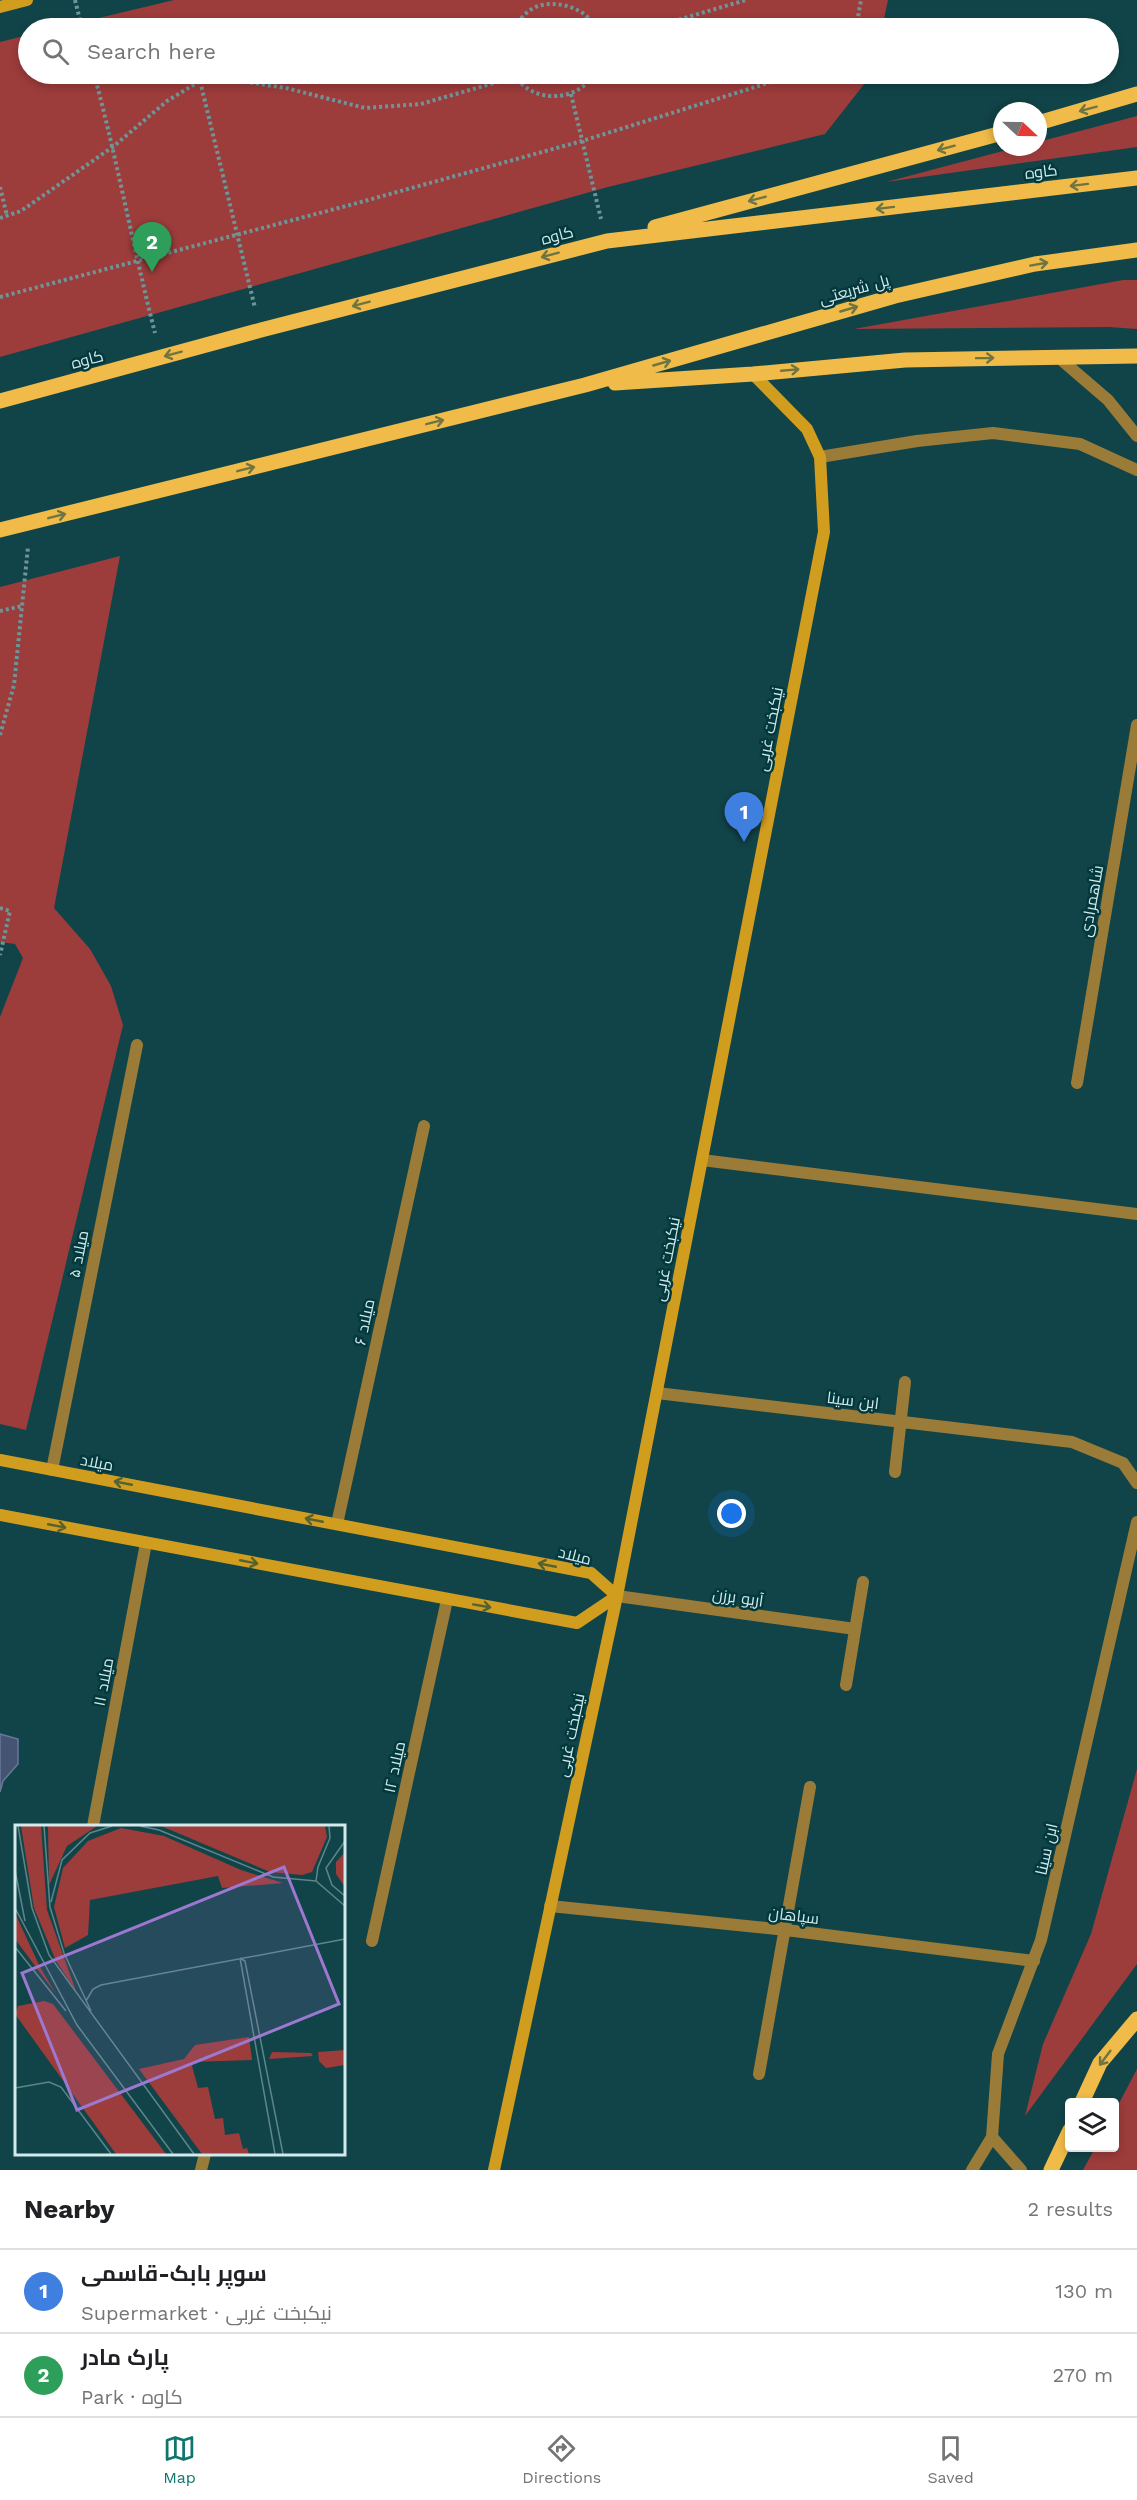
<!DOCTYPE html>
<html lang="en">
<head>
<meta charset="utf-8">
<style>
  body { margin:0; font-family:"Work Sans",Cairo,sans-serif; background:#f6f6f6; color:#202124 }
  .controls { position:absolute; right:18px; bottom:18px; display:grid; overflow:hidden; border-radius:6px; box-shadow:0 3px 9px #0003 }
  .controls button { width:54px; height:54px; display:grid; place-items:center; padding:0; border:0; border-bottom:2px solid #e0e0e0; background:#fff; color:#202124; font:30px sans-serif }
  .compass { position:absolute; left:993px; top:102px; width:54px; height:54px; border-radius:50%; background:#fff; box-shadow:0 3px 9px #0003; rotate:112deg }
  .you { position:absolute; left:732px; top:1514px; width:21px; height:21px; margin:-15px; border:4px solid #fff; border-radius:50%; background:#1a73e8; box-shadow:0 0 0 9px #1a73e833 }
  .badge { display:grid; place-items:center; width:39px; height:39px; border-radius:50%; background:#0f766e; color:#fff; font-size:20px; font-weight:700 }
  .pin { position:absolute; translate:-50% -50px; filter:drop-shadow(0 2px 3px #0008) }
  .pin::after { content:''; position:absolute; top:32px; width:21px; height:18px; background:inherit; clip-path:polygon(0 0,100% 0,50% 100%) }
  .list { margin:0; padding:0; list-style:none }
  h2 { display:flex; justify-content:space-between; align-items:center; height:78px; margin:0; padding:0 24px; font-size:26px }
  h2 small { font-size:20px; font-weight:400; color:#757577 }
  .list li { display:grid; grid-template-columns:39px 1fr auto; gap:18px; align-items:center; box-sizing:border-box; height:84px; padding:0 24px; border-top:2px solid #e0e0e0 }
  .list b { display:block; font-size:22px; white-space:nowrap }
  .list p { margin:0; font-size:20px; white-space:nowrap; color:#757577 }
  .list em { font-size:20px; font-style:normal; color:#757577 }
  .icon { flex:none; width:33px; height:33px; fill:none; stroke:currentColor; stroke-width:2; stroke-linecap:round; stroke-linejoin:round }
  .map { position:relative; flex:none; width:1137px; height:2170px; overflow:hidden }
  .search { position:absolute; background:#fff; box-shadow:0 3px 9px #0003; left:18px; right:18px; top:18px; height:66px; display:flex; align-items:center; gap:15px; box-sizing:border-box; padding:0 21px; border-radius:33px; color:#757577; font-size:22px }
  .sheet { height:246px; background:#fff }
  nav { display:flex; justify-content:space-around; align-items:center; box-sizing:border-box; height:84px; border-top:2px solid #e0e0e0; background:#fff; font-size:16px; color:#757577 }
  nav a { display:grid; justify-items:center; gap:3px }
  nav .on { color:#0f766e }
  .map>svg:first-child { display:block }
</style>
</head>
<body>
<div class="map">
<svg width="1137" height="2170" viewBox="0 0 1137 2170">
  <rect width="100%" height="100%" fill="#114448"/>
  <!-- green -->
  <path fill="#9c3c3b" d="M 174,0 L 888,0 L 882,28 L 57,28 Z
    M 28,35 L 28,74 L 872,74 L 825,134 L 608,187 L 0,357 L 0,42 Z
    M 1137,116 L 1137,147 L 886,182 L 1018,147 L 1038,147 L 1038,142 Z
    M 1123,280 L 1137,280 L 1137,329 L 1109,327 L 854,329 Z
    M 120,556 L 54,908 L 90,949 L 111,986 L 123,1025 L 26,1430 L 0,1424 L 0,1017 L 23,958 L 15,944 L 0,942 L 0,587 Z
    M 1137,1769 L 1137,1964 L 1025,2116 L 1043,2044 L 1091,1934 Z
    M 1137,2069 L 1137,2170 L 1083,2170 L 1095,2148 L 1114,2148 L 1115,2111 Z"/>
  <!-- building -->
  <path fill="#455472" stroke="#687897" stroke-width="1.5" d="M 0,1734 L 18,1739 L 18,1764 L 3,1781 L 0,1792 Z"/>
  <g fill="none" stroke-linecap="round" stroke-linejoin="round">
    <!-- path -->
    <path stroke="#6e9598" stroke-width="4" stroke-dasharray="3 3" stroke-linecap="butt" d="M 75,0 L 82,28
      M 514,28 C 519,20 527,10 538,6 C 558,0 587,8 595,28
      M 650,28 L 746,0
      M 856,28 L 861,0
      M 94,74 C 117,159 133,247 155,333
      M 514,74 C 531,104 577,103 594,74
      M 200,81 L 255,308
      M 571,94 L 601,219
      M 0,187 L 7,216
      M 0,218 L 21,211 L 114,146 L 167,101 L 200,81 L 234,80 L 286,88 L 365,108 L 421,104 L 515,77
      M 0,297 L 350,205 L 582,141 L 797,74
      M 0,611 L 22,606
      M 0,735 L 14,685 L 28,547
      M 0,908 L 10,911 L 0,955"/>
    <!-- street -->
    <path stroke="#9b7b38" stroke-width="12" d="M 1058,357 L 1108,400 L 1137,436
      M 820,457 L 917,441 L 993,433 L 1080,444 L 1137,470
      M 1077,1083 L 1137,725
      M 702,1160 L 1137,1214
      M 657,1393 L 1072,1442 L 1123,1463 L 1137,1483
      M 52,1470 L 137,1045
      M 895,1472 L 905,1382
      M 337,1524 L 424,1126
      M 617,1596 L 855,1629
      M 846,1685 L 863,1582
      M 93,1826 L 146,1543
      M 550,1906 L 786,1930 L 1034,1961
      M 372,1941 L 447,1600
      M 759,2074 L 810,1787
      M 201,2170 L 205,2154
      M 972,2170 L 992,2137
      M 1021,2170 L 992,2137 L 998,2054 L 1041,1940 L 1137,1522"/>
    <!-- secondary -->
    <path stroke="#d19d1f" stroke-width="12" d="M 0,7 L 27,0
      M 0,1460 L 591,1573 L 617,1596 L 577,1623 L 0,1515
      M 494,2170 L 617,1596 L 824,532 L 820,457 L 807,429 L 753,374"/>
    <!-- primary -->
    <path stroke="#f0bb48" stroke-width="15" d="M 1038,123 L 1137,94
      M 655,227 L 1002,133
      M 615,383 L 753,374 L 905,360 L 1137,356
      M 0,401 L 261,330 L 607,241 L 1137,178
      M 0,530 L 585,385 L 895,296 L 1035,264 L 1137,250
      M 1082,2102 L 1100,2063 L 1137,2019
      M 1051,2170 L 1070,2130"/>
  </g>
  <!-- one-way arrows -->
  <defs><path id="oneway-shaft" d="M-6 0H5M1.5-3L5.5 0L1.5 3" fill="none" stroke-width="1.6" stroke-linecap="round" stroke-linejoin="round" transform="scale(1.5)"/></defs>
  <g stroke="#6e7442">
    <use href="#oneway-shaft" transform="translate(1088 109) rotate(165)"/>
    <use href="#oneway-shaft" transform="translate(946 148) rotate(165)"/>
    <use href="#oneway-shaft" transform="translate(1079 185) rotate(173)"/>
    <use href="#oneway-shaft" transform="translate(757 199) rotate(165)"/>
    <use href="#oneway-shaft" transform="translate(885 208) rotate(173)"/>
    <use href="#oneway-shaft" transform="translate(550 255) rotate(165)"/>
    <use href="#oneway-shaft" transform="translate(1039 264) rotate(-10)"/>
    <use href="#oneway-shaft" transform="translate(361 304) rotate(165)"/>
    <use href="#oneway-shaft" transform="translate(849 309) rotate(-16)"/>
    <use href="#oneway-shaft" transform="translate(173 354) rotate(165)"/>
    <use href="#oneway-shaft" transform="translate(985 358) rotate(-1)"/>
    <use href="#oneway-shaft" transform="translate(662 363) rotate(-16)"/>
    <use href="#oneway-shaft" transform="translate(790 370) rotate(-5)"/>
    <use href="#oneway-shaft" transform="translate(435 422) rotate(-14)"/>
    <use href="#oneway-shaft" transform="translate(246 469) rotate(-14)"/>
    <use href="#oneway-shaft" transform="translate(57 516) rotate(-14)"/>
    <use href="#oneway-shaft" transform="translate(1105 2058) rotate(127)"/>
  </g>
  <g stroke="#556131">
    <use href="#oneway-shaft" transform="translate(123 1483) rotate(-169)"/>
    <use href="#oneway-shaft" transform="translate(314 1520) rotate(-169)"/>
    <use href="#oneway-shaft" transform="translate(57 1526) rotate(11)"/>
    <use href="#oneway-shaft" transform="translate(249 1562) rotate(11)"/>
    <use href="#oneway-shaft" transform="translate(547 1565) rotate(-169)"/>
    <use href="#oneway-shaft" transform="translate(482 1606) rotate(10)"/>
  </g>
  <g text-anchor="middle" stroke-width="5" stroke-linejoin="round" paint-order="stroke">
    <!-- street labels -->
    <g font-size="16" fill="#d1eaec" stroke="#03393d">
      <text transform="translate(1041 171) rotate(-7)" y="6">کاوه</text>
      <text transform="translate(557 235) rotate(-15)" y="6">کاوه</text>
      <text transform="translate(854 289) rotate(-16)" y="6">پل شریعتی</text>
      <text transform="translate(87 359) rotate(-15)" y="6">کاوه</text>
      <text transform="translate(769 729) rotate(-79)" y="6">نیکبخت غربی</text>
      <text transform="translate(1091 901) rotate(-80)" y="6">شاهمرادی</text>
      <text transform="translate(78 1254) rotate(-79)" y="6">میلاد ۵</text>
      <text transform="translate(666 1259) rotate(-79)" y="6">نیکبخت غربی</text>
      <text transform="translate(364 1322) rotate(-78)" y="6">میلاد ۶</text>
      <text transform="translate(853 1400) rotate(7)" y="6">ابن سینا</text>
      <text transform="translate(97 1462) rotate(11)" y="6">میلاد</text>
      <text transform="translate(575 1555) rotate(14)" y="6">میلاد</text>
      <text transform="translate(738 1597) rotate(8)" y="6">آریو برزن</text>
      <text transform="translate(103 1682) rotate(-79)" y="6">میلاد ۱۱</text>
      <text transform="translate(570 1735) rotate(-78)" y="6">نیکبخت غربی</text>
      <text transform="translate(394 1767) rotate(-78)" y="6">میلاد ۱۲</text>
      <text transform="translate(1046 1849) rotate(-77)" y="6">ابن سینا</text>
      <text transform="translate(794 1915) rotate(7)" y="6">سپاهان</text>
    </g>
  </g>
  <!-- overview -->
  <g transform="translate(15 1825)">
    <rect width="330" height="330" fill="#114448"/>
    <path d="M 6,1 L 26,1 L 32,85 L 61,166 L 41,136 L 19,83 ZM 33,1 L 82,1 L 52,21 L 34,60 ZM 146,1 L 310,1 L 312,12 L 297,47 L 287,50 L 255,47 ZM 106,3 L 149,11 L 226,45 L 268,58 L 207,63 L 203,51 L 75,75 L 73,110 L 50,123 L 39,82 L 48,43 L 73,16 ZM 330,27 L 330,62 L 321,49 L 321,37 ZM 0,88 L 25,142 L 41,169 L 0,114 ZM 29,176 L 38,179 L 151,329 L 101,329 L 0,189 L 3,181 ZM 234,212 L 237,235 L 176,237 L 183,263 L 193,262 L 200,294 L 208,293 L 210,310 L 224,308 L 228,324 L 232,323 L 234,329 L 187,329 L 124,244 L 169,234 L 180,220 ZM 330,225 L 330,240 L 311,243 L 304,236 L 303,227 ZM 257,227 L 296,228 L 298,231 L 254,234 Z" fill="#9c3c3b"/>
    <path fill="none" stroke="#5e868a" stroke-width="1.5" d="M 3,1 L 17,83 L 34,130 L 179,329M 29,1 L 35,82 L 49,128 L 76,186M 125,1 L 144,5 L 258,52 L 301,56M 314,1 L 315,13 L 303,42 L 301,56 L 330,81M 330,16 L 311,43 L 317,60 L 330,71M 0,45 L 10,96M 36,77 L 47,35 L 75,8 L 97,1M 0,83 L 62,200 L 158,329M 0,122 L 51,186M 225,133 L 230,136 L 268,329M 225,133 L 260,329M 71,176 L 78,164 L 86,160 L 330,114M 0,263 L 34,257 L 46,262 L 96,329"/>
    <path fill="#9d78d1" fill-opacity="0.15" stroke="#9d78d1" stroke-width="3" d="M 269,42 L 324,179 L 62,285 L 7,148 Z"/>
    <rect width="330" height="330" fill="none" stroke="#d1eaec" stroke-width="3"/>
  </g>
</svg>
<div class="controls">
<button><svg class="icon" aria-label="layers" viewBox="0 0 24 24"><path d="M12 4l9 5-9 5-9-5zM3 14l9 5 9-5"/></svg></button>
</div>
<svg class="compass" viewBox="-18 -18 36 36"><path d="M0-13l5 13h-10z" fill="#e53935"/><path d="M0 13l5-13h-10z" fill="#757577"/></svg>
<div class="you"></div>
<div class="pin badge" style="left:744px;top:842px;background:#3f7fe0">1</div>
<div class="pin badge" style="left:152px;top:272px;background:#2e9e5b">2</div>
<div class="search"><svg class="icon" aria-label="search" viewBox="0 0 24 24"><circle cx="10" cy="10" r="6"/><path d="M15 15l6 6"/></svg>Search here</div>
</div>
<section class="sheet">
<h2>Nearby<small>2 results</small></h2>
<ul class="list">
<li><span class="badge" style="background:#3f7fe0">1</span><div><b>سوپر بابک-قاسمی</b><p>Supermarket · نیکبخت غربی</p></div><em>130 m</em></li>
<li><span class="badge" style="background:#2e9e5b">2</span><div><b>پارک مادر</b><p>Park · کاوه</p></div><em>270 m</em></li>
</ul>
</section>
<nav>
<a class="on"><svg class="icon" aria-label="map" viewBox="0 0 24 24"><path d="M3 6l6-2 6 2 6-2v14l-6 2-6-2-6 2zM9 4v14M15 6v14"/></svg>Map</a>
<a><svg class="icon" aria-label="directions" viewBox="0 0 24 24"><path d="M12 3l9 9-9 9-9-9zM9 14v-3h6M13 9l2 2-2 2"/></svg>Directions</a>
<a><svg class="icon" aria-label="saved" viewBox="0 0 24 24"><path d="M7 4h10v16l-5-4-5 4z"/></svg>Saved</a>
</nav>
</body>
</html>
